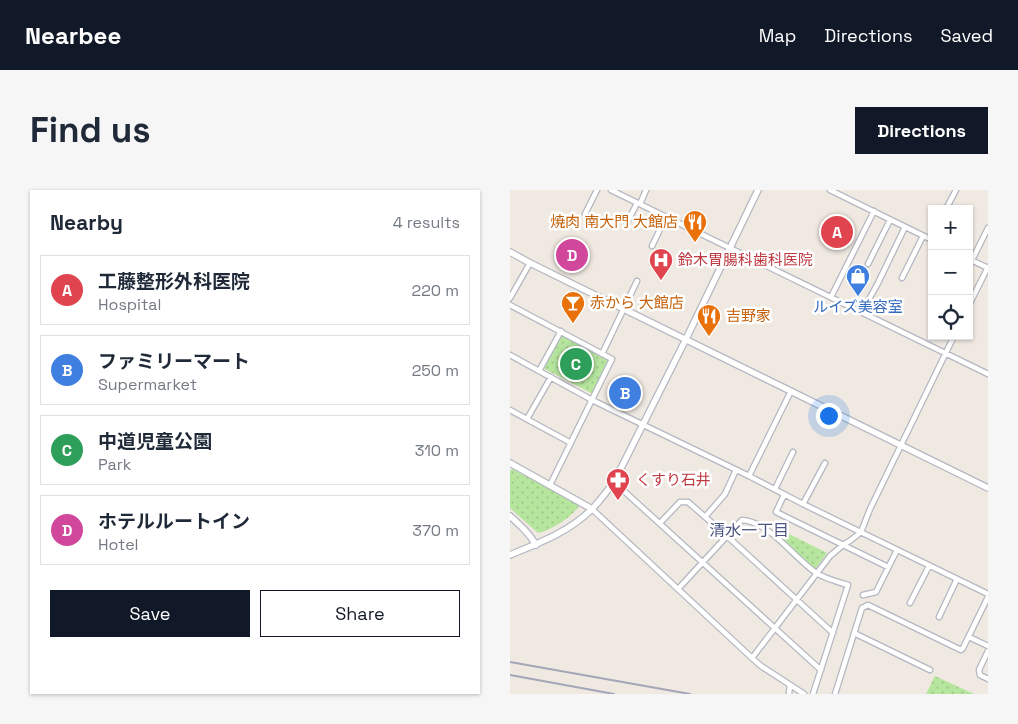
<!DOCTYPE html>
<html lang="en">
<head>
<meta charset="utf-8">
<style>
  body { margin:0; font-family:"Space Grotesk","Noto Sans JP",sans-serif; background:#f6f6f7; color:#1f2937 }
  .controls { position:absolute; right:15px; top:15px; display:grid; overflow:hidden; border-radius:0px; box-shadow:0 1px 4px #0004 }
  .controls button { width:45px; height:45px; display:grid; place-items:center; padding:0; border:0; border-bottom:1px solid #e0e1e3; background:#fff; color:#1f2937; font:25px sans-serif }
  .you { position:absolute; left:318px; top:225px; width:18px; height:18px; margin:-12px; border:4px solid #fff; border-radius:50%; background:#1a73e8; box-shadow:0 0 0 8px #1a73e833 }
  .badge { display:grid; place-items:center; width:32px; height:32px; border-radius:50%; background:#111827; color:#fff; font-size:16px; font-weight:700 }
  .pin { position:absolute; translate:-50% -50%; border:2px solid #fff; box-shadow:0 1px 5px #0006 }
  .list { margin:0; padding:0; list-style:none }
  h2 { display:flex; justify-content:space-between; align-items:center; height:65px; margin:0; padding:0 20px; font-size:21px }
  h2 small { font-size:16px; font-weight:400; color:#747a83 }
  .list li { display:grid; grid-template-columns:32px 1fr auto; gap:15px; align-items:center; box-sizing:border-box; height:70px; margin:0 10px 10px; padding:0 10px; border:1px solid #e0e1e3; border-radius:0px }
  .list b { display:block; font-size:19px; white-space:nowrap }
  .list p { margin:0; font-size:16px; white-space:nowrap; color:#747a83 }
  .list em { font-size:16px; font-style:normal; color:#747a83 }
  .actions { display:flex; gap:10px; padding:15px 20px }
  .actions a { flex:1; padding:11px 0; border:1px solid #111827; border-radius:0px; text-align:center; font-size:18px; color:#111827 }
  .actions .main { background:#111827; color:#fff }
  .icon { flex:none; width:28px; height:28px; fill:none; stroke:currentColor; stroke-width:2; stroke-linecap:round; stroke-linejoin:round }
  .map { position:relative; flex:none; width:478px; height:504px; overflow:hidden; border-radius:0px }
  header { display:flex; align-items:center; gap:30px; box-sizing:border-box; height:70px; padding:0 25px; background:#111827; color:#fff }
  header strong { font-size:24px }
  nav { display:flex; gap:28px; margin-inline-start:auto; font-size:18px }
  .intro { display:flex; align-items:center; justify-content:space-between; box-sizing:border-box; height:120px; padding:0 30px }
  h1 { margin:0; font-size:35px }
  .button { padding:12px 22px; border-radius:0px; background:#111827; color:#fff; font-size:18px; font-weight:700 }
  main { display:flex; gap:30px; padding:0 30px }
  aside { flex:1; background:#fff; border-radius:0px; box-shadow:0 1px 4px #0004 }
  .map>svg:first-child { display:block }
</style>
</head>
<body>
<header>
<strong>Nearbee</strong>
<nav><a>Map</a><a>Directions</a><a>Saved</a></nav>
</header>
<div class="intro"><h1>Find us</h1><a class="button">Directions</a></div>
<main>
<aside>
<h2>Nearby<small>4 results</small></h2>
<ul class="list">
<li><span class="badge" style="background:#e0444e">A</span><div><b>工藤整形外科医院</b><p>Hospital</p></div><em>220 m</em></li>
<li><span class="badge" style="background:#3f7fe0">B</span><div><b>ファミリーマート</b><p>Supermarket</p></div><em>250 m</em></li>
<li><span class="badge" style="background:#2e9e5b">C</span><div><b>中道児童公園</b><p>Park</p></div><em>310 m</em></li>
<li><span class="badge" style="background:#d1479c">D</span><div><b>ホテルルートイン</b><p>Hotel</p></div><em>370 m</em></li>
</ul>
<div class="actions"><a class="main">Save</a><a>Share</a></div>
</aside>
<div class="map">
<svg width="478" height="504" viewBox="0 0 478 504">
  <defs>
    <pattern id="grass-dots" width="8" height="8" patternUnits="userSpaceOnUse" patternTransform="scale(1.25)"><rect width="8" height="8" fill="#b6e59e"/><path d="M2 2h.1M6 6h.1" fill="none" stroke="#9dc588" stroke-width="1.8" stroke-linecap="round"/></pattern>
  </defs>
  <rect width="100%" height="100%" fill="#efe9e1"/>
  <!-- grass -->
  <path fill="url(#grass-dots)" d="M 53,145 L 99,170 L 83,202 L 81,203 L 33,178 L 50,146 Z
    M 2,279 L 66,312 L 69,316 C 62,327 40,341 28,343 L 0,318 L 0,281 Z
    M 277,343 L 317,363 L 306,378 L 302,378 L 272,350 Z
    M 425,486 L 464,504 L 416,504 Z"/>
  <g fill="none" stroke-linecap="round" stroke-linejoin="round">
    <!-- minor casing -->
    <g stroke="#b4b7c1" stroke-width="7">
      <path id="minor" d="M 101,0 L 478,184
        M 320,0 L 422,50
        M 130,14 L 136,0
        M 436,19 L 446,0
        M 75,24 L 87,0
        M 117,33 L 127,13
        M 142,56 L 156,27
        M 459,69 L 478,78
        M 462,70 L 478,38
        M 358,74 L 380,30
        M 392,88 L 413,46
        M 321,107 L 364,21
        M 0,108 L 20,73
        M 0,115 L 102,169 L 40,295
        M 459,115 L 478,77
        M 352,122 L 368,93 L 395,37
        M 92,164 L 127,91
        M 0,165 L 82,210 L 239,286 L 293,314 L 478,404
        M 29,181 L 51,141
        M 0,220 L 61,253
        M 17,229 L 41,187
        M 239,286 L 281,201
        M 104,292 L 311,480
        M 265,299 L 283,262
        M 274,305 L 266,322 L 378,377
        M 293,314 L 315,273
        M 82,319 L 242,468 L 251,476 L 294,504
        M 195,327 L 215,304 L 226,280
        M 150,333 L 170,312 L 178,312 L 217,346 L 232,330 C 260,332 283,367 305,382 C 313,388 328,392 338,395 L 303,504
        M 168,399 L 217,346 L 323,443
        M 353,405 L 366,402 L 387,360
        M 400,413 L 419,376
        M 429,427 L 447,389
        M 344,443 L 420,480
        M 459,447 L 478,456
        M 478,461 L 469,480 L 470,485 L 478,489
        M 242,468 L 320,366 L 333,355 L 341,350 L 351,342 L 360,319 L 444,146
        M 279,504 L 280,495
        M 325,504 L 352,418 L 358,415 L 451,460 L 453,458 L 478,407"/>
    </g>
    <!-- tertiary casing -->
    <g stroke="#b4b7c1" stroke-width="8">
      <path id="tertiary" d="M 0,62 L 20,73 L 478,298
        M 0,273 L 82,319
        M 0,326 C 10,335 19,343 26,355
        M 0,365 C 29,353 59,342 82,319 C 90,311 97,301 104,292 L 176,149 L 248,0"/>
    </g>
    <!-- minor -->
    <use href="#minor" stroke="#fff" stroke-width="4.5"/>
    <!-- tertiary -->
    <use href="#tertiary" stroke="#fff" stroke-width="5.5"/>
    <!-- rail -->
    <path stroke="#a3a6b8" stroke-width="2" d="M 0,472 L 180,504
      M 0,485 L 104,504"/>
  </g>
  <!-- icons -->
  <defs>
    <g id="restaurant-pin" transform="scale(1.25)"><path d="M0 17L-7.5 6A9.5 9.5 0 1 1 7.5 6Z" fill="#e8710a" stroke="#fff"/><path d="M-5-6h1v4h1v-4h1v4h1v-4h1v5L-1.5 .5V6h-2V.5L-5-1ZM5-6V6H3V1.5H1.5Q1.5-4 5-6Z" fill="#fff"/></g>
    <g id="hospital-pin" transform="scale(1.25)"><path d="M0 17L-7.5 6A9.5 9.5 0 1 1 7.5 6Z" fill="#e0444e" stroke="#fff"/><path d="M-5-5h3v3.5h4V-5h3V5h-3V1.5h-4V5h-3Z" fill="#fff"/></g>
    <g id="shop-pin" transform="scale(1.25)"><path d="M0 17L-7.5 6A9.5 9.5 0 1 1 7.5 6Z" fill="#3f7fe0" stroke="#fff"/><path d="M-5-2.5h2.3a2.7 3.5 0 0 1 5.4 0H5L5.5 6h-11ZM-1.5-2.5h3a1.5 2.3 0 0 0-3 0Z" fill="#fff"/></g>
    <g id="bar-pin" transform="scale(1.25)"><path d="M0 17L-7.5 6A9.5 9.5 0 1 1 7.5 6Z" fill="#e8710a" stroke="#fff"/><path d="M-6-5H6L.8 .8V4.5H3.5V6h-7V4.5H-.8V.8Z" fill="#fff"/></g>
    <g id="pharmacy-pin" transform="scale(1.25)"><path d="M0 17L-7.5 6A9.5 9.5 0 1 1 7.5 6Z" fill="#e0444e" stroke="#fff"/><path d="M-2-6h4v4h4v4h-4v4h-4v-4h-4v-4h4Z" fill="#fff"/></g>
  </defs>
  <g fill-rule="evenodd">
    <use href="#restaurant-pin" x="185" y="32"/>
    <use href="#hospital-pin" x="151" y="70"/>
    <use href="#shop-pin" x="348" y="86"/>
    <use href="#bar-pin" x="63" y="113"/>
    <use href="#restaurant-pin" x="199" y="126"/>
    <use href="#pharmacy-pin" x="108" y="290"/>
  </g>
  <g text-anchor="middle" stroke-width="5" stroke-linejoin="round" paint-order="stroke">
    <!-- food labels -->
    <g font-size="15" fill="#c56008" stroke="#fff" text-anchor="start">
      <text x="168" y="37" text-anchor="end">焼肉 南大門 大館店</text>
      <text x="80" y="118">赤から 大館店</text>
      <text x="216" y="131">吉野家</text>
    </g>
    <!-- health labels -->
    <g font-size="15" fill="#be3a42" stroke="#fff" text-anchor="start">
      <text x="168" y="75">鈴木胃腸科歯科医院</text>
      <text x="126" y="295">くすり石井</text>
    </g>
    <!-- shop labels -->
    <g font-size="15" fill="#366cbe" stroke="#fff">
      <text x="348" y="122">ルイズ美容室</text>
    </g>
    <!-- neighbourhood labels -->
    <g font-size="16" fill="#4d5680" stroke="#fff">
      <text x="239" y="346">清水一丁目</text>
    </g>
  </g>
</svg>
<div class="controls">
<button>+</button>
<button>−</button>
<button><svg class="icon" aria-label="locate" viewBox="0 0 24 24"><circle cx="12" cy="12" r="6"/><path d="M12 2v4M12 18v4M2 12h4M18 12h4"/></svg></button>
</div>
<div class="you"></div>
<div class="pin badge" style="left:327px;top:42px;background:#e0444e">A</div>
<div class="pin badge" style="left:115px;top:203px;background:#3f7fe0">B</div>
<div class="pin badge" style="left:66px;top:174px;background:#2e9e5b">C</div>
<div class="pin badge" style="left:62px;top:65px;background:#d1479c">D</div>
</div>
</main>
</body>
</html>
